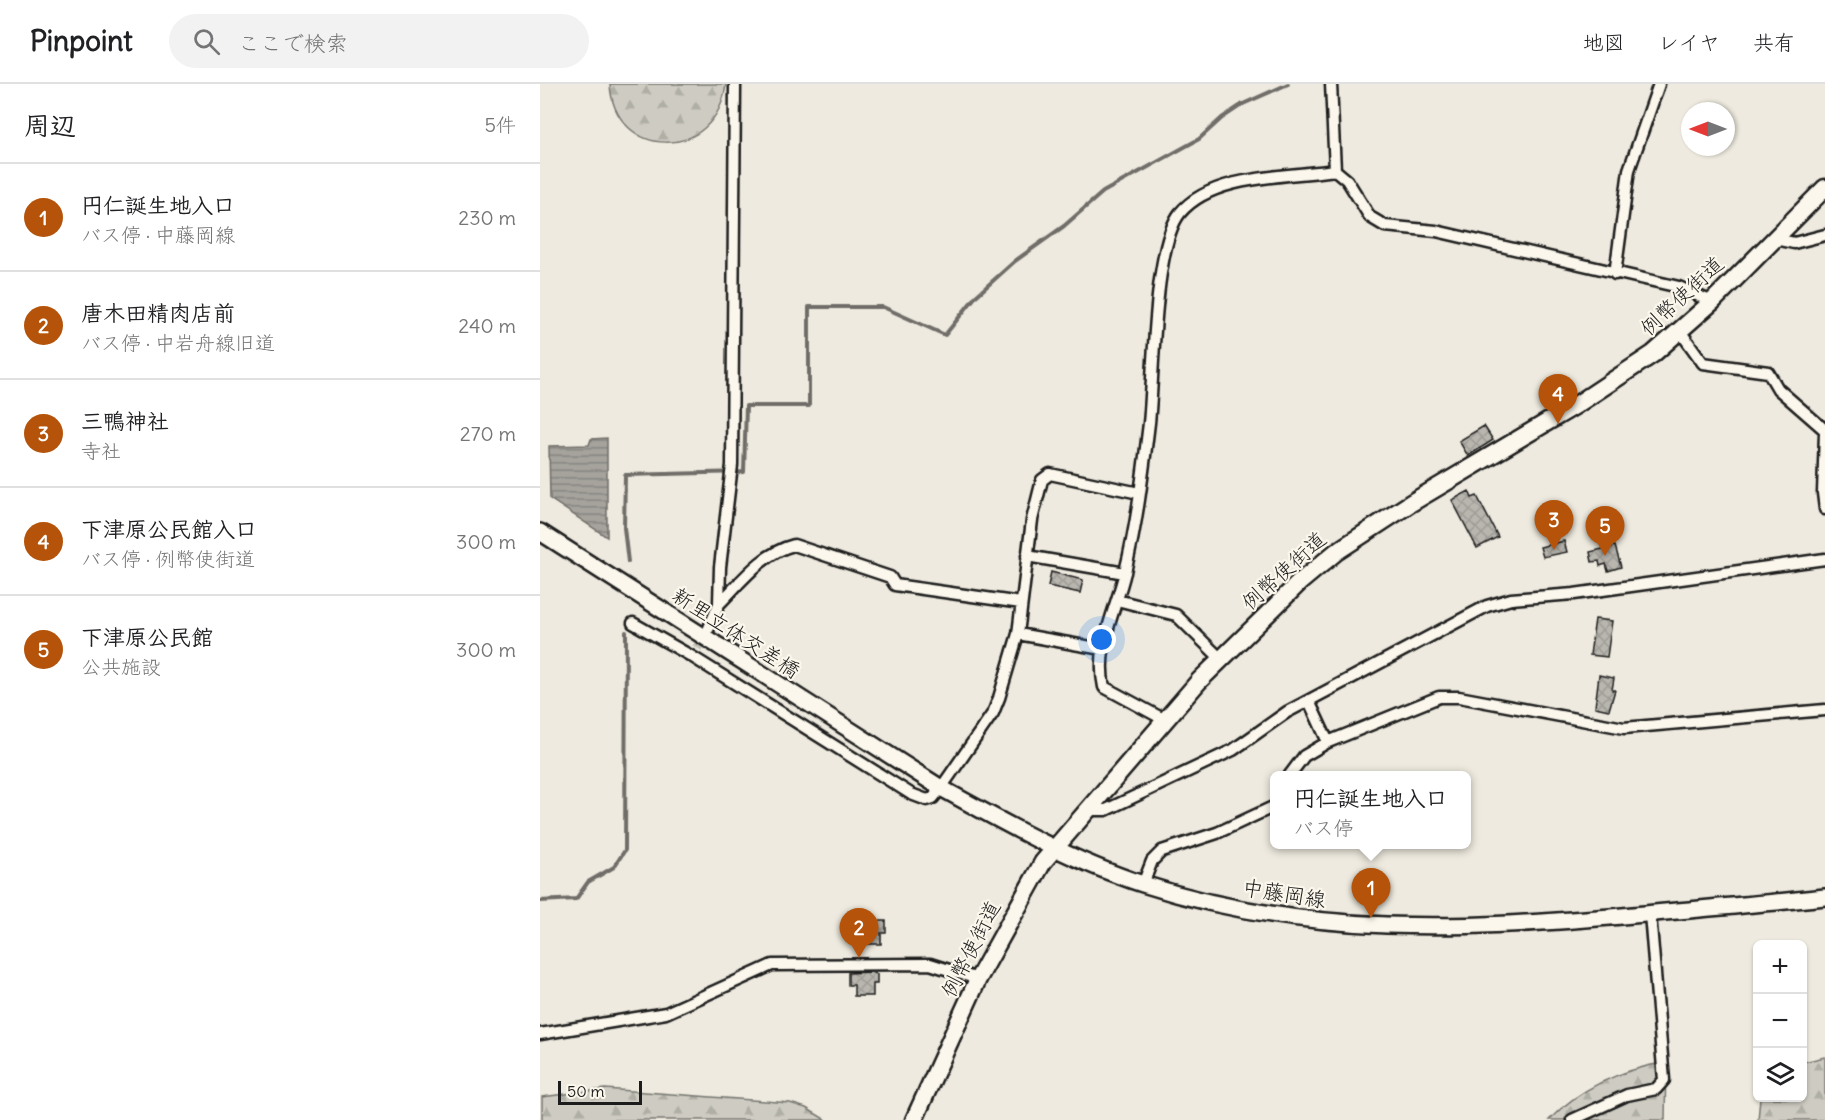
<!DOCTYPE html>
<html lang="ja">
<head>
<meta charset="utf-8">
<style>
  body { margin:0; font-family:Delius,"Klee One",sans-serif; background:#f2f2f2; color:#202124 }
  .controls { position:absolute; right:18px; bottom:18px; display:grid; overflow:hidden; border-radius:9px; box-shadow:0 2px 4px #0004 }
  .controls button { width:54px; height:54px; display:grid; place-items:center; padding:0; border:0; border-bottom:2px solid #e0e0e0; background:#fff; color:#202124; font:30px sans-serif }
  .compass { position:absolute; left:1141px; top:18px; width:54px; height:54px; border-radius:50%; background:#fff; box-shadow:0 2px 4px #0004; rotate:270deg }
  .scale { position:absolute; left:18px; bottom:15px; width:84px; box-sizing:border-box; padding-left:6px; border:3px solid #1c1c1c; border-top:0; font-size:16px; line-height:21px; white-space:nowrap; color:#1c1c1c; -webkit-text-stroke:4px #fbf7ec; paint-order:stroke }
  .you { position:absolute; left:562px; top:556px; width:21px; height:21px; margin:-15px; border:4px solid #fff; border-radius:50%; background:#1a73e8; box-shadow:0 0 0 9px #1a73e833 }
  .badge { display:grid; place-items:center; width:39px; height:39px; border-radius:50%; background:#b45309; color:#fff; font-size:20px; font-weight:700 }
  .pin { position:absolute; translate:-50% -50px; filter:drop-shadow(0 2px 3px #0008) }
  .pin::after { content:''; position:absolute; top:32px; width:21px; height:18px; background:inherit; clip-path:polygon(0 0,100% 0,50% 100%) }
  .popup { position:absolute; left:730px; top:687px; width:201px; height:78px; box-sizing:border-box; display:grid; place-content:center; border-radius:9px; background:#fff; filter:drop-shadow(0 2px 4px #0005); font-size:20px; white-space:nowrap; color:#757577 }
  .popup b { font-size:22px; color:#202124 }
  .popup::after { content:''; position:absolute; left:50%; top:100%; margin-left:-12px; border:12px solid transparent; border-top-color:#fff }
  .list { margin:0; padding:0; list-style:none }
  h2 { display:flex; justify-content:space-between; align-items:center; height:78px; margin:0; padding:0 24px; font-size:26px }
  h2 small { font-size:20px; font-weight:400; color:#757577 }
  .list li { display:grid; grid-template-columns:39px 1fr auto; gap:18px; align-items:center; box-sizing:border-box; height:108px; padding:0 24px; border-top:2px solid #e0e0e0 }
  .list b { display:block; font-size:22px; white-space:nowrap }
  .list p { margin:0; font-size:20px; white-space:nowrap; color:#757577 }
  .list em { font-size:20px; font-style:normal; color:#757577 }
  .icon { flex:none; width:33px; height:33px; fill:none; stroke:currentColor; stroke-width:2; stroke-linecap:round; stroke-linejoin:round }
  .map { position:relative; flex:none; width:1285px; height:1036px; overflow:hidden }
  header { display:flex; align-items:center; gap:36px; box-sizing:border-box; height:84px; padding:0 30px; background:#fff; border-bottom:2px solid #e0e0e0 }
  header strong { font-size:28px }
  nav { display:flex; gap:33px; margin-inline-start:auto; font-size:21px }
  .search { width:420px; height:54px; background:#f2f2f2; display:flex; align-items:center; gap:15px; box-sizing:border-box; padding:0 21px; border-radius:33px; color:#757577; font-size:22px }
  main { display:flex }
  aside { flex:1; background:#fff }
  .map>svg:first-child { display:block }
</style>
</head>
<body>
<header>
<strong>Pinpoint</strong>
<div class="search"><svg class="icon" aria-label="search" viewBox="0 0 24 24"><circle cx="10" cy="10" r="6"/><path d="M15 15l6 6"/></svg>ここで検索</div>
<nav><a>地図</a><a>レイヤ</a><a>共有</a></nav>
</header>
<main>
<aside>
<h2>周辺<small>5件</small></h2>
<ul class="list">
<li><span class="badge">1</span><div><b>円仁誕生地入口</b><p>バス停 · 中藤岡線</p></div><em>230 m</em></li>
<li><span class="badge">2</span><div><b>唐木田精肉店前</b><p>バス停 · 中岩舟線旧道</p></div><em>240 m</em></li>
<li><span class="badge">3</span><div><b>三鴨神社</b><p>寺社</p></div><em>270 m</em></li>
<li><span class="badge">4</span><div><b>下津原公民館入口</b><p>バス停 · 例幣使街道</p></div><em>300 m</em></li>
<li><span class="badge">5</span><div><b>下津原公民館</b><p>公共施設</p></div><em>300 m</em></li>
</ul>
</aside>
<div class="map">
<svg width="1285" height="1036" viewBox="0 0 1285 1036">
  <defs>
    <pattern id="forest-firs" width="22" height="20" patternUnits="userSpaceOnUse" patternTransform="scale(1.5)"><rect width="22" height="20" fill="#ceccc2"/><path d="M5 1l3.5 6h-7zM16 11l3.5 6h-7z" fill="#b0afa6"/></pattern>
    <pattern id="water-rules" width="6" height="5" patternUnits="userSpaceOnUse" patternTransform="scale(1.5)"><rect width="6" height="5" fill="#a6a39d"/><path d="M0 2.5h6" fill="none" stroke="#86847f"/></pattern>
    <pattern id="building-cross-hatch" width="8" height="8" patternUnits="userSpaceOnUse" patternTransform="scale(1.5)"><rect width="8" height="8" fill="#b9b6af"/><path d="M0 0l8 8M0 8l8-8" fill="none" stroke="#9e9c96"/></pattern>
  </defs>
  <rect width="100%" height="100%" fill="#eeeadf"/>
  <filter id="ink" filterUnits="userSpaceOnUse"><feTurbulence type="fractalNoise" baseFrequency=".0167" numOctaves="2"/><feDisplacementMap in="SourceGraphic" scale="12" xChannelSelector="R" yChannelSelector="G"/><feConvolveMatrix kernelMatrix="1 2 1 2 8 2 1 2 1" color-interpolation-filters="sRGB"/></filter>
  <g filter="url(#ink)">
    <!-- forest -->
    <path fill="url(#forest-firs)" stroke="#75746f" stroke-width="1.5" d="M 70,0 L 186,0 C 177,78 74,77 70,0 Z
      M 1285,973 L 1285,1036 L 1218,1036 L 1220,1014 L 1262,1014 L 1263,978 Z
      M 1126,978 L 1125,1036 L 1009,1036 C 1041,1003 1080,986 1126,978 Z
      M 65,1005 L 250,1019 L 266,1024 L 286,1036 L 2,1036 L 2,1013 Z"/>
    <!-- water -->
    <path fill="url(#water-rules)" stroke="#6f6d69" stroke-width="1.5" d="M 67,354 L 67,453 L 10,415 L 9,362 L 49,361 L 51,355 Z"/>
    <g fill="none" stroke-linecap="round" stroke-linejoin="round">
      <!-- stream -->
      <path stroke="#6f6d69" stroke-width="4" d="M 88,478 L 84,444 L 85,391 L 204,388 L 206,322 L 269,322 L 269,223 L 343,223 L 405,251 L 436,212 L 475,177 L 524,142 L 563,108 L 659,55 L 682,34 L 703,20 L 748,0
        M 0,817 L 36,815 L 48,798 L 74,783 L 85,766 L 86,548"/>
    </g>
    <!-- building -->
    <path fill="url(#building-cross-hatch)" stroke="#1c1c1c" stroke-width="1.5" d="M 944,342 L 953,356 L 928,372 L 919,357 Z
      M 929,407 L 932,414 L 937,412 L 958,453 L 937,464 L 912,416 Z
      M 1024,457 L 1027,468 L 1003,473 L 1000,463 Z
      M 1075,462 L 1081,483 L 1068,487 L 1066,480 L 1060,482 L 1059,477 L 1052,478 L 1050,468 Z
      M 511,488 L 543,496 L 540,509 L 508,502 Z
      M 1055,535 L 1072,537 L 1067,573 L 1050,571 Z
      M 1059,591 L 1074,594 L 1072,606 L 1075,606 L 1069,626 L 1055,623 Z
      M 328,837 L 346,837 L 346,849 L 341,849 L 341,860 L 328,860 Z
      M 330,888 L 337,890 L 337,900 L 333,900 L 333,912 L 314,912 L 314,901 L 308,901 L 308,889 Z"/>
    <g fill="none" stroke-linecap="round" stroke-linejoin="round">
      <!-- street-tunnel -->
      <path stroke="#c4c1b8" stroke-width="10" stroke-dasharray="10 5" stroke-linecap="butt" d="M 157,564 L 167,547"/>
      <!-- street casing -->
      <g stroke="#1c1c1c" stroke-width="15">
        <path id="street" d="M 791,0 L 795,86
          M 1235,155 L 1254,159 L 1285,151
          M 1075,190 L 1089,86 L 1119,0
          M 1140,247 L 1163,279 L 1228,288 L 1238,305 L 1285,346
          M 1285,348 L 1283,409 L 1285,425
          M 487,472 L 585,489
          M 577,516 L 636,531 L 681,575
          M 179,520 C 201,498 222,469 254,461 L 350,493 L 355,501 L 481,519
          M 93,539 L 151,572 L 371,710 L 387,716 L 393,714 L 401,704 L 453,629 L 459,614 L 478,550 L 492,436 L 502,396 L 510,390 L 599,409
          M 169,544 L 179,520 L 180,483 L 192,381 L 195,0
          M 478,550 L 562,565
          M 769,617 L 788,658
          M 625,636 L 564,603 C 555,563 576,526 585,488 C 597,440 603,389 609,339 C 614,293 613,163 640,129 C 672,90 749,93 795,86 L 807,96 L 830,133 L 845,142 L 896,147 L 1139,203 L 1172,218
          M 749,692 L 764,672 L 788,658 L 899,613 L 919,613 L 1084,644 L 1285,626
          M 546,726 L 566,726 L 693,666 L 747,628 L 947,522 L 971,515 L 1034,510 L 1285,475
          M 603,800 L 612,777 L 622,767 L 677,749 L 735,722
          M 0,950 L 126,929 L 232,881 L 390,880 L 438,895
          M 1032,1036 L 1087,1011 L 1116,1005 L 1124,996 L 1110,830"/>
      </g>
      <!-- secondary casing -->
      <g stroke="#1c1c1c" stroke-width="20">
        <path id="secondary" d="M 0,448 L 401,704 C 466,740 532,777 603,800 C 767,853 925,846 1093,831 C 1157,825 1221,820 1285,813"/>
      </g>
      <!-- primary casing -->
      <g stroke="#1c1c1c" stroke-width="21">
        <path id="primary" d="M 374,1036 L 438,895 L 503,778 L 659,597 L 760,498 L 796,468 L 871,419 L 1036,321 L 1113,270 L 1172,218 L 1285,104"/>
      </g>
      <!-- street -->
      <use href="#street" stroke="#fbf7ec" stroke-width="10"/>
      <!-- secondary -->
      <use href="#secondary" stroke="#fbf7ec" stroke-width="15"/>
      <!-- primary -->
      <use href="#primary" stroke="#fbf7ec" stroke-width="16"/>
    </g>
  </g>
  <g text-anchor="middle" stroke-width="4.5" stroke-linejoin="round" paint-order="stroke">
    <!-- street labels -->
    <g font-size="21" fill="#1c1c1c" stroke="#fbf7ec">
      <text transform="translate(1142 212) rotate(-43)" y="7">例幣使街道</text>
      <text transform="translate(744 487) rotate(-42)" y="7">例幣使街道</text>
      <text transform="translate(196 549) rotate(33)" y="7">新里立体交差橋</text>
      <text transform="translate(744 810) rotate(9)" y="7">中藤岡線</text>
      <text transform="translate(431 865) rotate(-63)" y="7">例幣使街道</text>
    </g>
  </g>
</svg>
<div class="controls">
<button>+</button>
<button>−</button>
<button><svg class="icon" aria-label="layers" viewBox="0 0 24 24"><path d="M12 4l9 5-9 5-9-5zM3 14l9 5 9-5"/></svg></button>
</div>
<svg class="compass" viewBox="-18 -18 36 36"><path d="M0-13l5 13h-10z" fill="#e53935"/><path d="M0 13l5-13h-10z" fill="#757577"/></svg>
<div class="scale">50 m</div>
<div class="you"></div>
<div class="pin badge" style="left:831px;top:834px">1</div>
<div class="popup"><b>円仁誕生地入口</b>バス停</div>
<div class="pin badge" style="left:319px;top:874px">2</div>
<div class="pin badge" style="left:1014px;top:466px">3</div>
<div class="pin badge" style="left:1018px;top:340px">4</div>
<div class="pin badge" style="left:1065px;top:472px">5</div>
</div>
</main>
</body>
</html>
